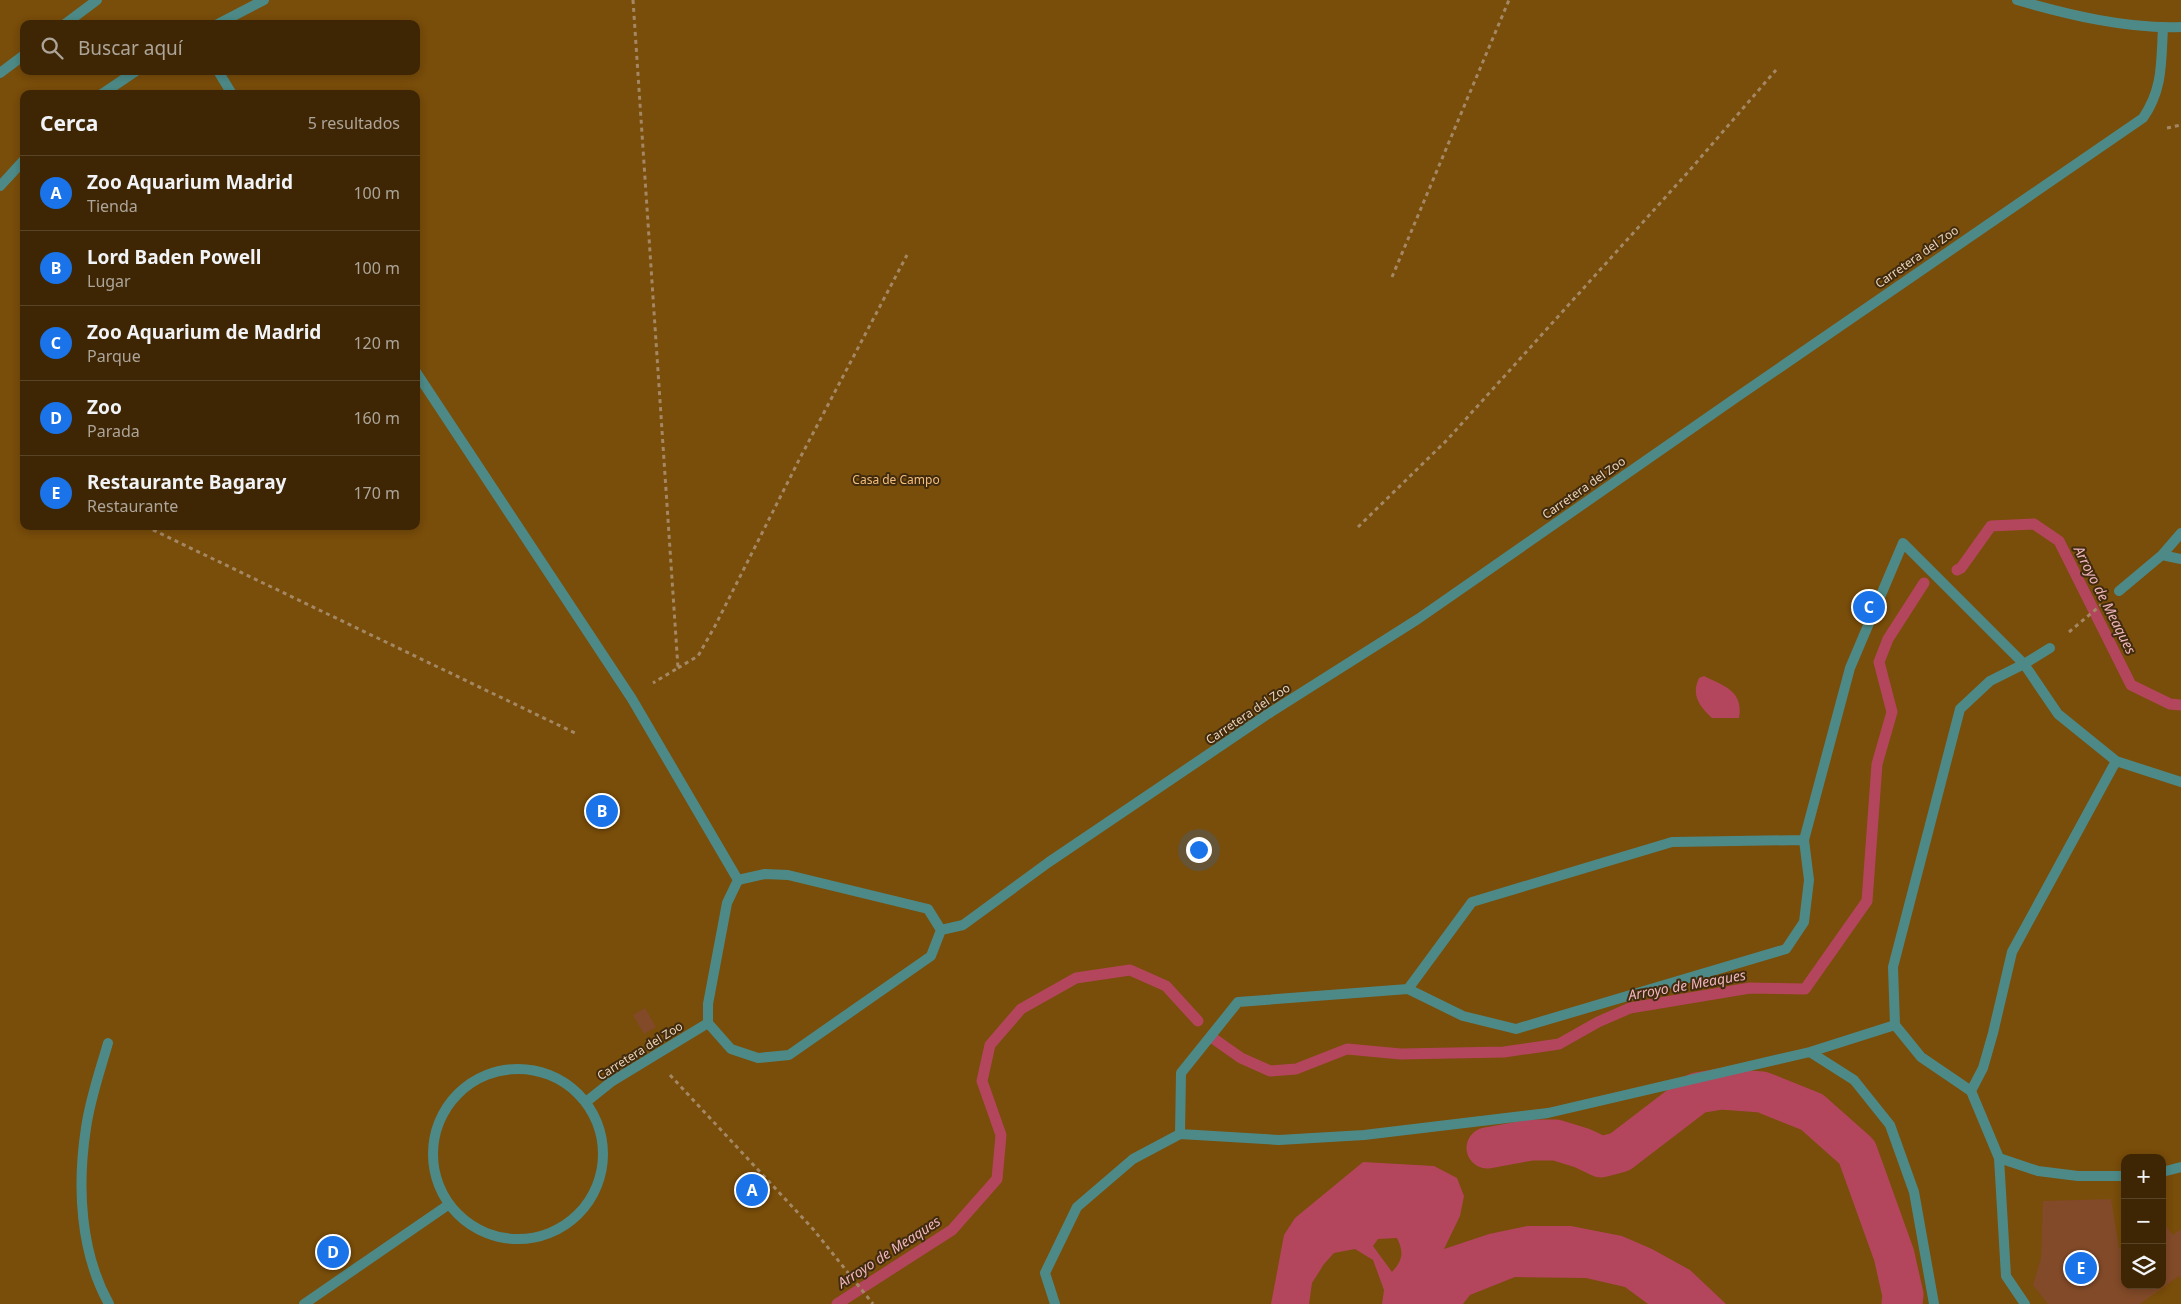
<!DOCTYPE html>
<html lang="es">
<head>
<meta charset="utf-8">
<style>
  body { margin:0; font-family:"Noto Sans",sans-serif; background:#452e0e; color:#f1f3f6 }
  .controls { position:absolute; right:15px; bottom:15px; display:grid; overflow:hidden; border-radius:10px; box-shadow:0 2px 8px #0003 }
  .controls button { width:45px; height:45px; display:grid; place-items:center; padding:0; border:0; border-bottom:1px solid #574326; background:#3e2604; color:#f1f3f6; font:25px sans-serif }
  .you { position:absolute; left:1198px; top:849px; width:18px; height:18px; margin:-12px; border:4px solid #fff; border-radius:50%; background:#1a73e8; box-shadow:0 0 0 8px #1a73e833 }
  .badge { display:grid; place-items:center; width:32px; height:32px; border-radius:50%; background:#1a73e8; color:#fff; font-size:16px; font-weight:700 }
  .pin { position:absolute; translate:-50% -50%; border:2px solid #fff; box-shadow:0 1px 5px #0006 }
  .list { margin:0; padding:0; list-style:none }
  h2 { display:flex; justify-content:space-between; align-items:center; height:65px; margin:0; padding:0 20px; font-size:21px }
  h2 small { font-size:16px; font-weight:400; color:#ada59a }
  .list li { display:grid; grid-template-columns:32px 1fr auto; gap:15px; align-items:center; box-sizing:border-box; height:75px; padding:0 20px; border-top:1px solid #574326 }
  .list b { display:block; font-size:19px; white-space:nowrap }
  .list p { margin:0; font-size:16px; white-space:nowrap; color:#ada59a }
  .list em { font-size:16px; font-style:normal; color:#ada59a }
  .icon { flex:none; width:28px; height:28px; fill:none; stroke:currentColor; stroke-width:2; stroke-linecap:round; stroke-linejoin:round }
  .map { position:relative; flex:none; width:2181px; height:1304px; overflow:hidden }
  .search { position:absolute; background:#3e2604; box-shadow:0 2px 8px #0003; left:20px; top:20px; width:400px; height:55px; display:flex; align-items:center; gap:12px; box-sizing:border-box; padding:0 18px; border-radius:10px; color:#ada59a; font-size:19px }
  .panel { position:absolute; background:#3e2604; box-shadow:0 2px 8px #0003; left:20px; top:90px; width:400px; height:440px; border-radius:10px }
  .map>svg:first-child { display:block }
</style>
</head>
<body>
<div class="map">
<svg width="2181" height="1304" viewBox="0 0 2181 1304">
  <rect width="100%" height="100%" fill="#523305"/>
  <!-- green -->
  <path fill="#794d0a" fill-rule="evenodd" d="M 0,0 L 2181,0 L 2181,1304 L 0,1304 ZM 24,24 L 416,24 L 416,71 L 24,71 ZM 24,94 L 416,94 L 416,526 L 24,526 ZM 2125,1158 L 2162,1158 L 2162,1285 L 2125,1285 Z"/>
  <!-- water -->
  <path fill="#b3465c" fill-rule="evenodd" d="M 1704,676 C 1724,686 1744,691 1739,718 L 1712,718 C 1699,706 1691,695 1699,678 Z
    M 1363,1162 L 1434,1166 L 1457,1178 L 1464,1196 L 1460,1216 L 1444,1249 L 1489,1234 L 1527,1226 L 1571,1226 L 1622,1236 L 1652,1249 L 1690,1270 L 1726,1304 L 1648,1304 L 1625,1287 L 1586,1278 L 1515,1277 L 1470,1295 L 1463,1304 L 1382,1304 L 1384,1290 L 1373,1260 L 1355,1249 L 1334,1253 L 1324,1264 L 1312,1283 L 1309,1304 L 1271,1304 L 1284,1235 L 1295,1218 ZM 1397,1238 C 1404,1252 1403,1260 1392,1272 L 1373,1246 L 1378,1239 Z"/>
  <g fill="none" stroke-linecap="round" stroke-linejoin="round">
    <!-- stream -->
    <path stroke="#b3465c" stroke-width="11" d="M 1957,570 L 1961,568 L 1991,526 L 2034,524 L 2059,541 L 2131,685 L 2170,704 L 2181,705
      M 1214,1039 L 1241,1058 L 1270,1071 L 1296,1069 L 1347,1049 L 1401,1054 L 1504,1052 L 1559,1044 L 1598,1022 L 1630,1008 L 1750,988 L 1805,989 L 1867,901 L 1877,764 L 1892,712 L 1879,662 L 1888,639 L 1924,583
      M 837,1304 L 952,1230 L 997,1179 L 1001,1135 L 982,1081 L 990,1045 L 1021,1009 L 1076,978 L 1130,970 L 1166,986 L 1198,1021"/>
    <!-- canal -->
    <path stroke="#b3465c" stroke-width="41" d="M 1487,1148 L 1531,1140 L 1556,1140 L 1582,1148 L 1601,1157 L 1620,1152 L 1697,1093 L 1721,1089 L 1762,1092 L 1812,1112 L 1857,1152 L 1894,1255 L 1903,1295 L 1902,1304"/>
  </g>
  <!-- building -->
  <path fill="#824a28" d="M 645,1008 L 656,1027 L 644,1034 L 633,1015 Z
    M 2111,1199 L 2119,1249 L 2125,1244 L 2125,1285 L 2162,1285 L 2162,1221 L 2173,1235 L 2181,1229 L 2181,1279 L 2179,1276 L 2140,1304 L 2048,1304 L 2033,1285 L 2041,1258 L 2043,1201 Z"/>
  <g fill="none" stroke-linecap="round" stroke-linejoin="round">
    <!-- path -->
    <path stroke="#a48864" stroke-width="3" stroke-dasharray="4 4" stroke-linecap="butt" d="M 633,0 L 678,668 L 653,683
      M 2167,128 L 2181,125
      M 1392,277 L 1509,0
      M 1358,527 L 1447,440 L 1689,171 L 1776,70
      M 153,530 L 577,734
      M 2069,632 L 2101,605
      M 678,668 L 698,656 L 715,626 L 800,458 L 907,255
      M 670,1075 L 813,1229 L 873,1304"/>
    <!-- lane -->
    <path stroke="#4d8a87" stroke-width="10" d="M 218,71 L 232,94
      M 416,372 L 632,699 L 738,880
      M 765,874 L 788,875 L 928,909 L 941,930 L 931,956 L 789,1055 L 758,1058 L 731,1049 L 708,1023 L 708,1004 L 727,903 L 738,880 Z
      M 941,930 L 963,925 L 1049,862 L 1271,712 L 1418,619 L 1737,397 L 2143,118 C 2163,89 2161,63 2163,28
      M 108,1043 C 100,1071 90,1099 86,1128 C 77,1186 80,1252 109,1304
      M433 1154a85 85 0 1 1 170 0a85 85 0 1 1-170 0Z
      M 586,1102 L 611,1082 L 708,1023
      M 304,1304 L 448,1205"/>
    <!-- street -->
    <path stroke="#4d8a87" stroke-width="10" d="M 2017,0 C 2069,15 2127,29 2181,27
      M 65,24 L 97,0
      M 218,24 L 264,0
      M 0,73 L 24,55
      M 102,94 L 136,71
      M 0,186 L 24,160
      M 2162,555 L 2181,559
      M 2119,591 L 2162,555 L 2181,533
      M 2116,761 L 2181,782
      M 1804,840 L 1809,880 L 1804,922 L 1786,949 L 1516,1029 L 1463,1016 L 1408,989 L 1472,902 L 1672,842 L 1804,840 L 1850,668 L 1903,543 L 2024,664 L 2050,648
      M 1895,1025 L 1921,1057 L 1971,1091
      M 1810,1052 L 1895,1025 L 1893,967 L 1960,709 L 1990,681 L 2024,664 L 2058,714 L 2116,761 L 2012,952 L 1993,1033 L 1983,1068 L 1971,1091 L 1999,1158 L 2006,1276 L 2025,1304
      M 1180,1134 L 1279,1140 L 1364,1135 L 1548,1113 L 1810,1052 L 1854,1080 L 1890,1125 L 1914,1192 L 1934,1304
      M 1999,1158 L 2038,1171 L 2078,1176 L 2125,1176
      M 2162,1172 L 2181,1167
      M 1055,1304 L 1045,1273 L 1077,1207 L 1133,1159 L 1180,1134 L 1181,1073 L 1238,1002 L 1408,989"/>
  </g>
  <g text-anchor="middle" stroke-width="4" stroke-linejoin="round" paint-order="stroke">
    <!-- street labels -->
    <g font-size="12" fill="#edd5ba" stroke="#412b0e">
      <text transform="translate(1917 257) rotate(-35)" y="4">Carretera del Zoo</text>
      <text transform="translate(1584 488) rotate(-35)" y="4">Carretera del Zoo</text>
      <text transform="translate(1248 714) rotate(-34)" y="4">Carretera del Zoo</text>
      <text transform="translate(640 1051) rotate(-32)" y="4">Carretera del Zoo</text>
    </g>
    <!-- park labels -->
    <g font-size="12" fill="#f5be7c" stroke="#412b0e">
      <text x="896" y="484">Casa de Campo</text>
    </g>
    <!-- water labels -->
    <g font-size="14" font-style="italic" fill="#f0b5bd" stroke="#412b0e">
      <text transform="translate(2105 600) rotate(63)" y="5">Arroyo de Meaques</text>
      <text transform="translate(1687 985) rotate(-10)" y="5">Arroyo de Meaques</text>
      <text transform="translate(889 1252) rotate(-33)" y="5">Arroyo de Meaques</text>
    </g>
  </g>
</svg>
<div class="controls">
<button>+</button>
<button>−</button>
<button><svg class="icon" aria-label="layers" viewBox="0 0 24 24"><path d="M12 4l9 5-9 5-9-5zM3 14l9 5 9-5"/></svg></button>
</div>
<div class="you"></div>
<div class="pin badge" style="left:752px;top:1190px">A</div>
<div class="pin badge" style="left:602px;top:811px">B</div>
<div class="pin badge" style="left:1869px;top:607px">C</div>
<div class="pin badge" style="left:333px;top:1252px">D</div>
<div class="pin badge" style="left:2081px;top:1268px">E</div>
<div class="search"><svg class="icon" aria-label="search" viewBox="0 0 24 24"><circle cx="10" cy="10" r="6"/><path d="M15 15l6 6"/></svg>Buscar aquí</div>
<section class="panel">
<h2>Cerca<small>5 resultados</small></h2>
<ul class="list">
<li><span class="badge">A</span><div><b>Zoo Aquarium Madrid</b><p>Tienda</p></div><em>100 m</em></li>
<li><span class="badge">B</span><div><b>Lord Baden Powell</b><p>Lugar</p></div><em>100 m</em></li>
<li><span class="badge">C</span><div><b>Zoo Aquarium de Madrid</b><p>Parque</p></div><em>120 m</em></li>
<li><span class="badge">D</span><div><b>Zoo</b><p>Parada</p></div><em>160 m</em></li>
<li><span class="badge">E</span><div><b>Restaurante Bagaray</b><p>Restaurante</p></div><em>170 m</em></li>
</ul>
</section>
</div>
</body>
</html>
